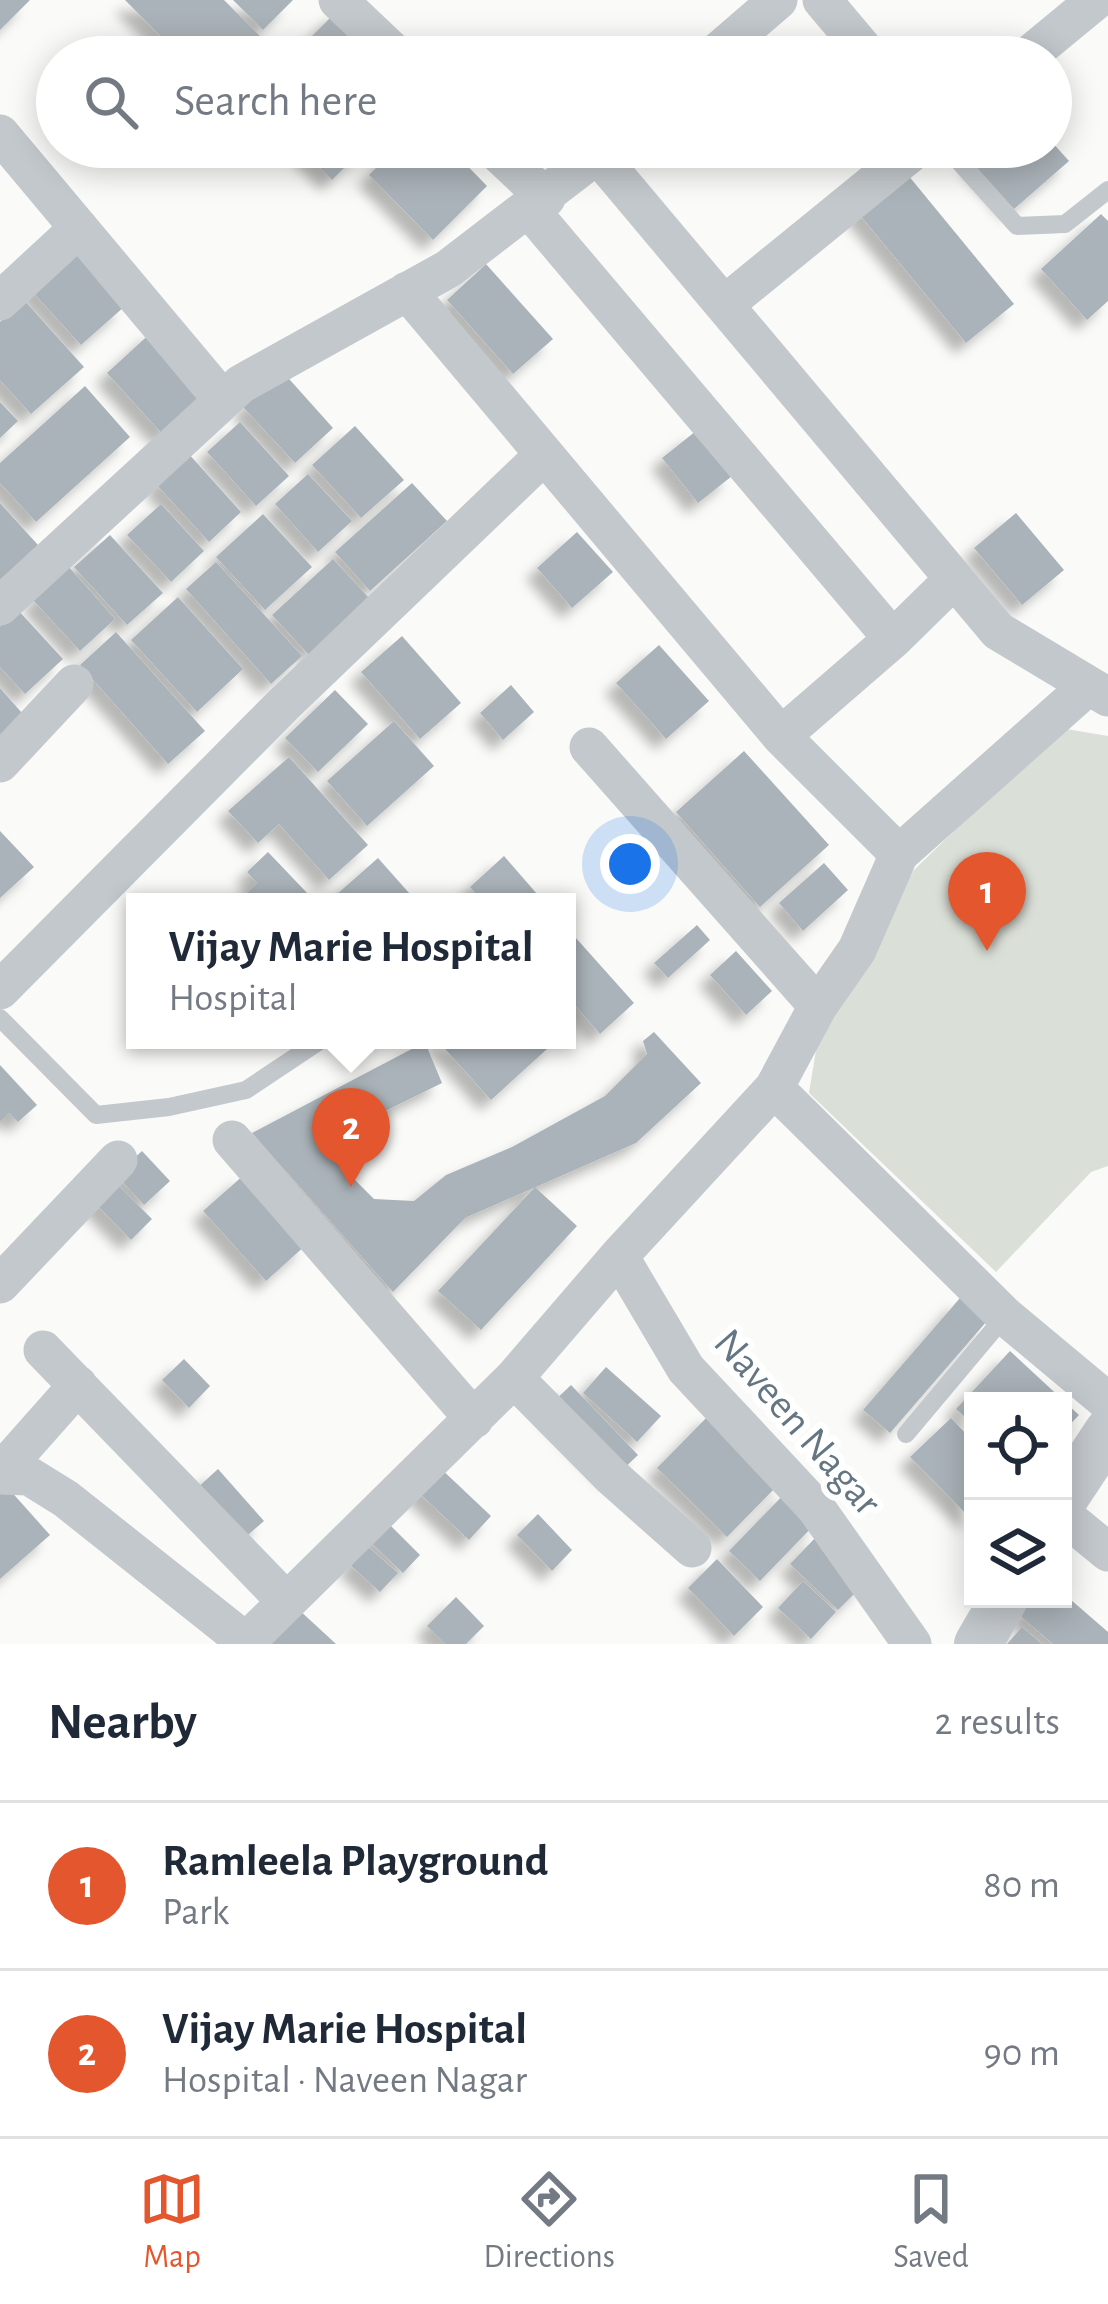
<!DOCTYPE html>
<html lang="en">
<head>
<meta charset="utf-8">
<style>
  body { margin:0; font-family:"Alegreya Sans",sans-serif; background:#f2f2f3; color:#1f2937 }
  .controls { position:absolute; right:36px; bottom:36px; display:grid; overflow:hidden; border-radius:0px; box-shadow:0 6px 30px #0003 }
  .controls button { width:108px; height:108px; display:grid; place-items:center; padding:0; border:0; border-bottom:3px solid #e0e1e3; background:#fff; color:#1f2937; font:60px sans-serif }
  .you { position:absolute; left:630px; top:864px; width:42px; height:42px; margin:-30px; border:9px solid #fff; border-radius:50%; background:#1a73e8; box-shadow:0 0 0 18px #1a73e833 }
  .badge { display:grid; place-items:center; width:78px; height:78px; border-radius:50%; background:#e4572e; color:#fff; font-size:39px; font-weight:700 }
  .pin { position:absolute; translate:-50% -99px; filter:drop-shadow(0 3px 6px #0008) }
  .pin::after { content:''; position:absolute; top:63px; width:42px; height:36px; background:inherit; clip-path:polygon(0 0,100% 0,50% 100%) }
  .popup { position:absolute; left:126px; top:893px; width:450px; height:156px; box-sizing:border-box; display:grid; place-content:center; border-radius:0px; background:#fff; filter:drop-shadow(0 3px 9px #0005); font-size:39px; white-space:nowrap; color:#747a83 }
  .popup b { font-size:45px; color:#1f2937 }
  .popup::after { content:''; position:absolute; left:50%; top:100%; margin-left:-24px; border:24px solid transparent; border-top-color:#fff }
  .list { margin:0; padding:0; list-style:none }
  h2 { display:flex; justify-content:space-between; align-items:center; height:156px; margin:0; padding:0 48px; font-size:51px }
  h2 small { font-size:39px; font-weight:400; color:#747a83 }
  .list li { display:grid; grid-template-columns:78px 1fr auto; gap:36px; align-items:center; box-sizing:border-box; height:168px; padding:0 48px; border-top:3px solid #e0e1e3 }
  .list b { display:block; font-size:45px; white-space:nowrap }
  .list p { margin:0; font-size:39px; white-space:nowrap; color:#747a83 }
  .list em { font-size:39px; font-style:normal; color:#747a83 }
  .icon { flex:none; width:66px; height:66px; fill:none; stroke:currentColor; stroke-width:2; stroke-linecap:round; stroke-linejoin:round }
  .map { position:relative; flex:none; width:1108px; height:1644px; overflow:hidden }
  .search { position:absolute; background:#fff; box-shadow:0 6px 30px #0003; left:36px; right:36px; top:36px; height:132px; display:flex; align-items:center; gap:30px; box-sizing:border-box; padding:0 42px; border-radius:66px; color:#747a83; font-size:45px }
  .sheet { height:492px; background:#fff }
  nav { display:flex; justify-content:space-around; align-items:center; box-sizing:border-box; height:168px; border-top:3px solid #e0e1e3; background:#fff; font-size:33px; color:#747a83 }
  nav a { display:grid; justify-items:center; gap:6px }
  nav .on { color:#e4572e }
  .map>svg:first-child { display:block }
</style>
</head>
<body>
<div class="map">
<svg width="1108" height="1644" viewBox="0 0 1108 1644">
  <defs>
    <filter id="shadow"><feDropShadow dx="-11" dy="11" stdDeviation="6" flood-color="#0004"/></filter>
  </defs>
  <rect width="100%" height="100%" fill="#fafaf8"/>
  <!-- green -->
  <path fill="#dadfd7" d="M 1060,728 L 1108,736 L 1108,1166 L 1091,1172 L 996,1272 L 809,1093 L 819,1032 L 914,870 Z"/>
  <!-- building -->
  <path fill="#aab3b9" filter="url(#shadow)" d="M 0,0 L 30,0 L 0,30 Z
    M 125,0 L 224,0 L 272,48 L 264,57 L 181,57 Z
    M 233,0 L 293,0 L 263,30 Z
    M 339,9 L 387,57 L 291,57 Z
    M 1051,141 L 1069,161 L 1014,209 L 971,161 L 986,147 L 1051,147 Z
    M 299,147 L 365,147 L 332,180 Z
    M 397,147 L 449,147 L 487,186 L 433,240 L 369,175 Z
    M 903,169 L 1014,304 L 966,343 L 855,209 Z
    M 1101,214 L 1108,221 L 1108,301 L 1087,320 L 1041,269 Z
    M 72,248 L 125,306 L 81,345 L 28,287 Z
    M 486,264 L 553,339 L 513,374 L 447,300 Z
    M 24,300 L 84,367 L 31,414 L 0,380 L 0,322 Z
    M 155,329 L 212,392 L 164,436 L 107,373 Z
    M 282,371 L 333,428 L 295,463 L 243,407 Z
    M 85,386 L 130,437 L 36,522 L 0,483 L 0,463 Z
    M 0,402 L 18,421 L 0,438 Z
    M 240,422 L 289,476 L 256,506 L 207,452 Z
    M 355,426 L 404,480 L 361,518 L 312,465 Z
    M 696,431 L 732,476 L 698,503 L 662,458 Z
    M 188,453 L 241,512 L 209,542 L 155,483 Z
    M 308,474 L 352,521 L 318,552 L 275,504 Z
    M 412,483 L 447,521 L 370,591 L 335,552 Z
    M 0,503 L 38,545 L 0,580 Z
    M 161,504 L 204,551 L 171,582 L 127,535 Z
    M 1016,513 L 1064,570 L 1022,605 L 974,548 Z
    M 263,514 L 312,567 L 265,610 L 216,557 Z
    M 577,532 L 613,572 L 572,608 L 537,568 Z
    M 110,535 L 163,593 L 127,625 L 74,567 Z
    M 333,559 L 370,599 L 309,655 L 272,615 Z
    M 216,562 L 302,656 L 271,684 L 186,589 Z
    M 69,567 L 115,619 L 80,651 L 33,600 Z
    M 178,597 L 243,669 L 197,712 L 131,640 Z
    M 18,610 L 63,659 L 25,694 L 0,667 L 0,626 Z
    M 116,632 L 205,731 L 168,764 L 80,665 Z
    M 402,636 L 461,703 L 420,739 L 361,672 Z
    M 659,645 L 709,701 L 666,739 L 616,683 Z
    M 511,685 L 534,712 L 503,740 L 480,713 Z
    M 0,688 L 29,721 L 0,747 Z
    M 335,690 L 368,724 L 318,772 L 285,738 Z
    M 394,721 L 434,766 L 367,826 L 327,781 Z
    M 744,751 L 829,845 L 760,907 L 676,812 Z
    M 289,757 L 368,845 L 329,880 L 279,824 L 258,843 L 228,811 Z
    M 0,831 L 34,867 L 0,898 Z
    M 268,852 L 309,895 L 302,902 L 238,902 L 257,883 L 247,872 Z
    M 504,856 L 544,902 L 483,902 L 470,887 Z
    M 378,858 L 417,902 L 328,902 Z
    M 824,863 L 848,890 L 803,931 L 779,903 Z
    M 697,925 L 710,940 L 668,978 L 654,963 Z
    M 567,928 L 634,1003 L 600,1034 L 567,996 Z
    M 736,951 L 772,991 L 746,1015 L 710,975 Z
    M 654,1032 L 701,1083 L 636,1143 L 465,1218 L 393,1292 L 252,1133 L 425,1042 L 442,1083 L 345,1131 L 334,1159 L 374,1199 L 414,1201 L 446,1175 L 512,1147 L 605,1096 L 647,1054 L 643,1041 Z
    M 437,1040 L 557,1040 L 491,1100 Z
    M 0,1065 L 37,1105 L 18,1122 L 9,1113 L 0,1122 Z
    M 142,1151 L 170,1181 L 144,1205 L 116,1175 Z
    M 245,1174 L 307,1244 L 266,1281 L 203,1211 Z
    M 111,1178 L 152,1219 L 131,1240 L 91,1199 Z
    M 535,1187 L 577,1226 L 481,1330 L 438,1291 Z
    M 960,1298 L 987,1321 L 890,1433 L 863,1410 Z
    M 1010,1351 L 1079,1415 L 1063,1432 L 1063,1401 L 973,1401 L 973,1424 L 956,1409 Z
    M 184,1359 L 210,1386 L 189,1408 L 162,1380 Z
    M 606,1367 L 661,1416 L 637,1442 L 583,1393 Z
    M 571,1385 L 638,1455 L 615,1477 L 548,1407 Z
    M 712,1412 L 782,1481 L 727,1537 L 657,1468 Z
    M 951,1418 L 973,1441 L 973,1521 L 910,1457 Z
    M 437,1465 L 491,1516 L 469,1540 L 415,1489 Z
    M 218,1469 L 264,1521 L 242,1540 L 196,1489 Z
    M 0,1479 L 50,1535 L 0,1579 Z
    M 787,1491 L 818,1521 L 760,1581 L 729,1551 Z
    M 538,1514 L 572,1550 L 552,1571 L 517,1535 Z
    M 384,1519 L 420,1555 L 403,1573 L 366,1538 Z
    M 817,1536 L 865,1583 L 838,1610 L 790,1564 Z
    M 366,1545 L 398,1573 L 380,1592 L 349,1564 Z
    M 717,1559 L 763,1607 L 734,1636 L 688,1588 Z
    M 803,1581 L 836,1612 L 811,1639 L 778,1608 Z
    M 1063,1593 L 1108,1632 L 1108,1644 L 1053,1644 L 1019,1615 L 1033,1599 L 1063,1599 Z
    M 456,1597 L 484,1626 L 466,1644 L 445,1644 L 427,1626 Z
    M 297,1608 L 336,1644 L 264,1644 Z
    M 1022,1627 L 1042,1644 L 1007,1644 Z"/>
  <g fill="none" stroke-linecap="round" stroke-linejoin="round">
    <!-- service -->
    <path stroke="#c3c8cc" stroke-width="18" d="M 946,147 L 1017,226 L 1065,224 L 1108,190
      M 0,1018 L 96,1115 L 169,1107 L 246,1090 L 321,1040
      M 906,1434 L 1005,1316"/>
    <!-- minor -->
    <path stroke="#c3c8cc" stroke-width="39" d="M 338,0 L 398,57
      M 822,0 L 870,57
      M 712,57 L 778,0
      M 1027,57 L 1096,0
      M 0,134 L 223,400
      M 492,147 L 546,198
      M 598,155 L 998,631 L 1108,697
      M 530,210 L 893,639
      M 407,291 L 781,736 L 899,854 L 857,950 L 818,1006 L 774,1088
      M 0,301 L 79,228
      M 724,305 L 918,147
      M 0,606 L 241,384 L 448,269 L 607,147
      M 781,736 L 893,639 L 954,579
      M 589,747 L 818,1006
      M 0,763 L 74,684
      M 899,854 L 1087,687
      M 0,990 L 283,705 L 543,456
      M 232,1140 L 474,1419
      M 619,1256 L 686,1369 L 816,1508 L 912,1644
      M 0,1284 L 118,1160
      M 43,1350 L 286,1601
      M 514,1378 L 612,1477 L 692,1548
      M 0,1473 L 78,1385
      M 0,1475 L 29,1476 L 66,1499 L 246,1642
      M 1063,1515 L 1108,1552
      M 244,1644 L 514,1378 L 619,1256 L 774,1088 L 1005,1316 L 1108,1402"/>
    <!-- tertiary -->
    <path stroke="#c3c8cc" stroke-width="48" d="M 1063,1500 L 1108,1432
      M 978,1644 L 1004,1599"/>
  </g>
  <g text-anchor="middle" stroke-width="12" stroke-linejoin="round" paint-order="stroke">
    <!-- street labels -->
    <g font-size="42" fill="#657683" stroke="#fff">
      <text transform="translate(799 1421) rotate(49)" y="15">Naveen Nagar</text>
    </g>
  </g>
</svg>
<div class="controls">
<button><svg class="icon" aria-label="locate" viewBox="0 0 24 24"><circle cx="12" cy="12" r="6"/><path d="M12 2v4M12 18v4M2 12h4M18 12h4"/></svg></button>
<button><svg class="icon" aria-label="layers" viewBox="0 0 24 24"><path d="M12 4l9 5-9 5-9-5zM3 14l9 5 9-5"/></svg></button>
</div>
<div class="you"></div>
<div class="pin badge" style="left:987px;top:951px">1</div>
<div class="pin badge" style="left:351px;top:1187px">2</div>
<div class="popup"><b>Vijay Marie Hospital</b>Hospital</div>
<div class="search"><svg class="icon" aria-label="search" viewBox="0 0 24 24"><circle cx="10" cy="10" r="6"/><path d="M15 15l6 6"/></svg>Search here</div>
</div>
<section class="sheet">
<h2>Nearby<small>2 results</small></h2>
<ul class="list">
<li><span class="badge">1</span><div><b>Ramleela Playground</b><p>Park</p></div><em>80 m</em></li>
<li><span class="badge">2</span><div><b>Vijay Marie Hospital</b><p>Hospital · Naveen Nagar</p></div><em>90 m</em></li>
</ul>
</section>
<nav>
<a class="on"><svg class="icon" aria-label="map" viewBox="0 0 24 24"><path d="M3 6l6-2 6 2 6-2v14l-6 2-6-2-6 2zM9 4v14M15 6v14"/></svg>Map</a>
<a><svg class="icon" aria-label="directions" viewBox="0 0 24 24"><path d="M12 3l9 9-9 9-9-9zM9 14v-3h6M13 9l2 2-2 2"/></svg>Directions</a>
<a><svg class="icon" aria-label="saved" viewBox="0 0 24 24"><path d="M7 4h10v16l-5-4-5 4z"/></svg>Saved</a>
</nav>
</body>
</html>
